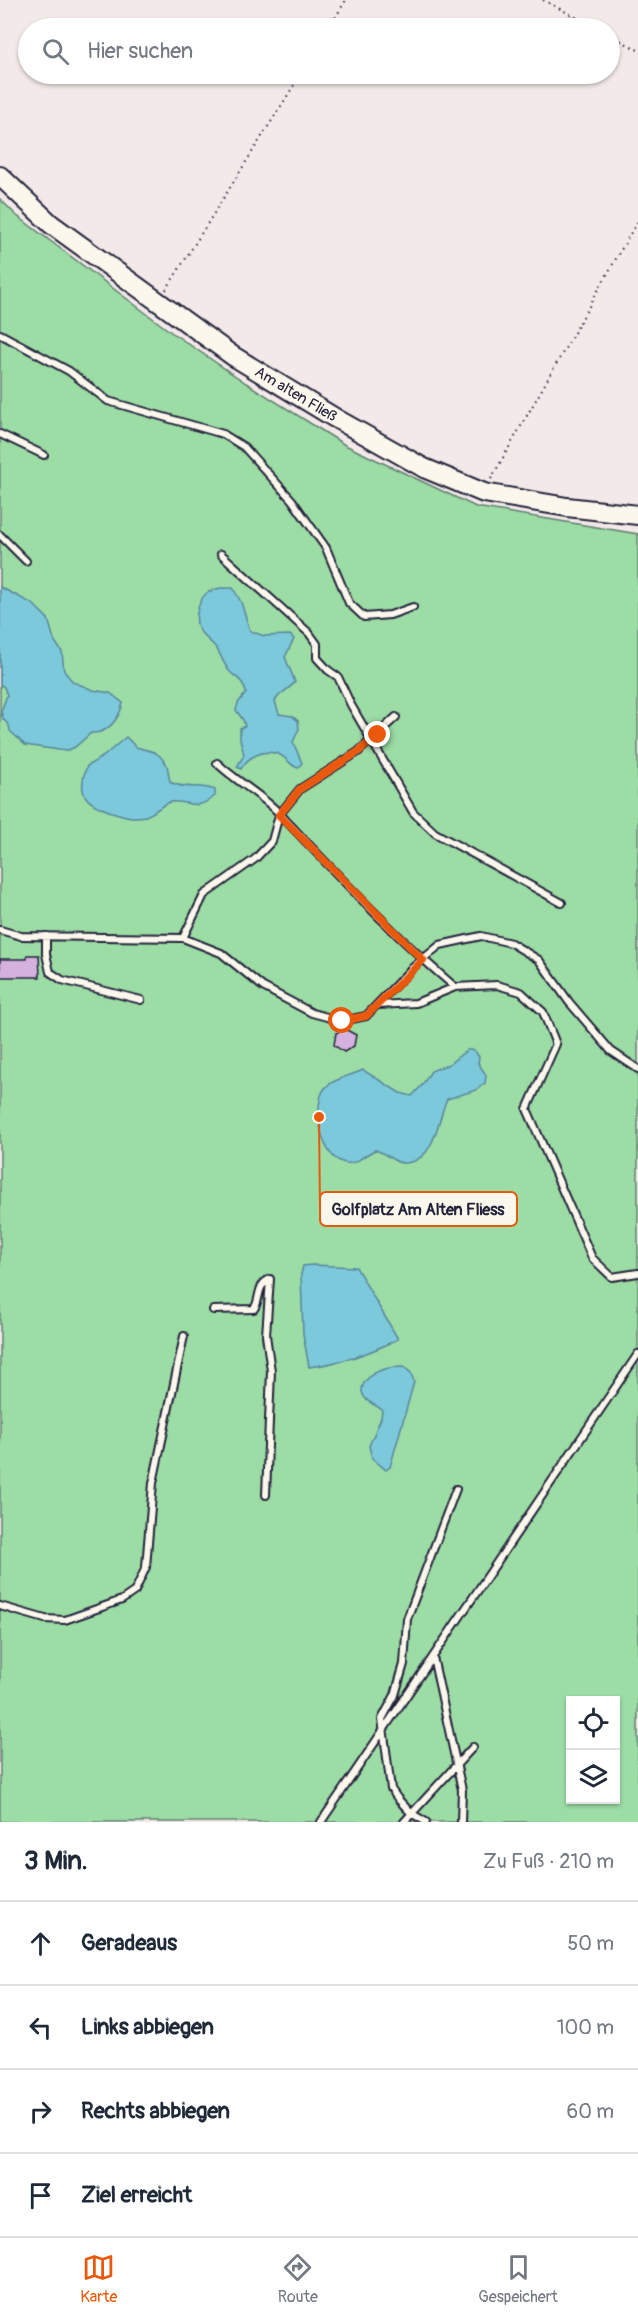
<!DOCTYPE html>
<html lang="de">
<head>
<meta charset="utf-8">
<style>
  body { margin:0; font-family:Pangolin,sans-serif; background:#f6f6f7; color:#1f2937 }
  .controls { position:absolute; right:18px; bottom:18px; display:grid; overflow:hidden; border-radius:0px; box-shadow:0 2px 4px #0004 }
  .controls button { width:54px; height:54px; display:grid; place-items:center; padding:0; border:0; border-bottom:2px solid #e0e1e3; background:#fff; color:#1f2937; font:30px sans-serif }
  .stop { position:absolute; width:18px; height:18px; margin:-14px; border:4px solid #ea580c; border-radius:50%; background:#fff }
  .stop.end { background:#ea580c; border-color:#fff; box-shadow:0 2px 6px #0008 }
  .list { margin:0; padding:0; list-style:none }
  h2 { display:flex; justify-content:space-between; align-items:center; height:78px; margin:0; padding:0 24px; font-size:26px }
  h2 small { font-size:20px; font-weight:400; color:#747a83 }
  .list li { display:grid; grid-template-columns:39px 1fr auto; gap:18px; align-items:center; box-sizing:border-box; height:84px; padding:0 24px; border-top:2px solid #e0e1e3 }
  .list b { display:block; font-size:22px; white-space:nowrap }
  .list em { font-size:20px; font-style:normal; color:#747a83 }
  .icon { flex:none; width:33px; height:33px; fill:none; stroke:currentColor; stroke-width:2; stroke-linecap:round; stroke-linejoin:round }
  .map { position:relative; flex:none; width:638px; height:1822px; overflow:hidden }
  .search { position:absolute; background:#fff; box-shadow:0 2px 4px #0004; left:18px; right:18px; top:18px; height:66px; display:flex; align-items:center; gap:15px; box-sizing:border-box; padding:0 21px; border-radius:33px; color:#747a83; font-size:22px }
  .sheet { height:414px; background:#fff }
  nav { display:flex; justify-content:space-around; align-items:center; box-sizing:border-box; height:84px; border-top:2px solid #e0e1e3; background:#fff; font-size:16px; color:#747a83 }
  nav a { display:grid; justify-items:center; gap:3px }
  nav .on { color:#ea580c }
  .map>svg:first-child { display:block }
</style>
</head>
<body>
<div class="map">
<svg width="638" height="1822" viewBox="0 0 638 1822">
  <rect width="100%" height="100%" fill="#f3e9e9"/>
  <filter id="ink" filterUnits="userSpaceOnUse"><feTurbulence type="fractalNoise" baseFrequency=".0167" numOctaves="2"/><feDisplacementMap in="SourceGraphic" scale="12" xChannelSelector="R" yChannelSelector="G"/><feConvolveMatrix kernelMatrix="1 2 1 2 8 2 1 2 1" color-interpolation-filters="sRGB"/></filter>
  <g filter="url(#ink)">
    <!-- green -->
    <path fill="#9cdca5" stroke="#5f7f70" stroke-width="1.5" fill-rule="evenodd" d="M 0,199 L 16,215 L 171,332 L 246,383 L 345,445 L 476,507 L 638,534 L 638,1822 L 0,1822 ZM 570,1700 L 616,1700 L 616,1800 L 570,1800 Z"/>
    <!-- water -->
    <path fill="#7cc9db" stroke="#58869b" stroke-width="1.5" d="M 0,587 L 33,604 L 48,619 L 54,640 L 62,652 L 64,671 L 73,682 L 93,690 L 110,693 L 123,703 C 119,719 108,734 91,733 L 75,747 L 66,751 L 25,745 L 10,731 L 9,725 L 3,719 L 1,712 L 7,695 L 4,687 L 0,684 Z
      M 221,588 L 233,588 L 241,602 L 250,631 L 264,636 L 290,635 L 294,639 L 285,657 L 295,682 C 289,690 280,692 275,701 L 279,714 L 292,716 L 298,721 L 299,729 L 293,742 L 302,763 L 298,768 C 290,766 287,757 278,754 C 264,749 248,756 241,769 L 237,767 L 244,755 L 240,739 L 240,728 L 245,726 L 243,720 L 236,710 L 238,703 L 246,693 C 244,681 238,679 230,672 C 223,664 222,656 216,648 C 211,641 201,636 198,627 C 194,617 199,599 207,593 C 210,590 217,589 221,588 Z
      M 126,737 L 136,747 L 154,752 L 160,756 L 167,765 L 170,782 C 184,790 201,784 215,790 L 215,796 C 194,813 189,799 170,802 C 162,804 154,814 145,816 C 131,819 122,815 109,811 C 83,802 77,792 87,766 L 104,756 Z
      M 467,1050 L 474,1050 L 479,1057 L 478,1063 L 486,1075 L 485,1083 L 476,1090 L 447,1099 C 437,1120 436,1161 405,1163 C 394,1164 385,1152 375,1150 C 365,1154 356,1165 346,1163 C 321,1160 313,1110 323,1091 C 330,1079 351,1076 363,1070 L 400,1093 L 412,1096 L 423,1084 L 431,1071 L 449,1064 Z
      M 312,1265 L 356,1267 L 398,1339 C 371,1353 340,1363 309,1367 L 303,1334 L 301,1274 L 303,1266 Z
      M 404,1367 L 411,1373 L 414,1382 L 390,1467 L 386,1470 L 372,1458 L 369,1446 L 381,1418 L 382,1410 C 377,1405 370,1404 366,1399 C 354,1386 372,1372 385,1369 C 390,1367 398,1367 404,1367 Z"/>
    <!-- building -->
    <path fill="#d4b2dd" stroke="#22223b" stroke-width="1.5" d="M 27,955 L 39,955 L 40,977 L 0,977 L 0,959 L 27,959 Z
      M 345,1029 L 356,1035 L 354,1046 L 344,1052 L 334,1045 L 336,1033 Z"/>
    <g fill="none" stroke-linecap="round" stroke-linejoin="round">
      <!-- lane casing -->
      <g stroke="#22223b" stroke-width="10">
        <path id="lane" d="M 0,334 L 69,371 L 108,401 L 223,434 L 244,447 L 292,500 L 326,548 L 349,603 L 364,617 L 390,615 L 413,607
          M 0,434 L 44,455
          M 0,535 L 26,561
          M 221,554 L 309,633 L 317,644 L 317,658 L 328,670 L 338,677 L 351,705 L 413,812 L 435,833 L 562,903
          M 217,763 C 236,781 260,794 278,812 C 335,872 392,934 455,987
          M 0,930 L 21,936 L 183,938 L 221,953 L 263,987 L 312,1013 L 342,1021 L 366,1016 L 412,968 L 440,945 L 481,936 L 511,943 L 539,960 L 569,1002 L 611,1051 L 638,1069
          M 46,936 L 46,954 L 50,972 L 62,980 L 141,1000
          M 183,938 L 204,895 L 255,859 L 272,841 L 279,815 L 300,789 L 358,752 L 396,717
          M 377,1005 L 416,1003 L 455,987 L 497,985 L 521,992 L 543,1012 L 556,1044 L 527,1109 L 592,1258 L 612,1277 L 638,1273
          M 213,1310 L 254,1309 C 261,1299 256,1285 270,1279 L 266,1335 L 271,1371 L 266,1495
          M 0,1606 L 45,1619 L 65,1620 L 122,1600 L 135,1591 L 146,1567 L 153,1483 L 184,1336
          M 433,1657 L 462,1790 L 461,1822
          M 321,1822 L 638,1354
          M 404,1822 L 473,1747
          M 426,1822 L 411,1813 L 398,1799 L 391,1789 L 382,1719 L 395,1695 L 404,1664 L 407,1619 L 456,1489"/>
      </g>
      <!-- secondary casing -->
      <g stroke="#22223b" stroke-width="22">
        <path id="secondary" d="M 0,176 L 51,224 L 233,356 L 335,418 L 424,468 L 484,493 L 567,507 L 638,515"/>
      </g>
      <!-- path -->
      <path stroke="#22223b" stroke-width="2" stroke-dasharray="1.5 4.5" stroke-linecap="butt" d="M 543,0 L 597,28
        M 329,28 L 346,0
        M 610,35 L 638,50
        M 166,290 L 301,74
        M 491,479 L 638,220"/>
      <!-- lane -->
      <use href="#lane" stroke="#fbf7ec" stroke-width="6"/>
      <!-- secondary -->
      <use href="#secondary" stroke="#fbf7ec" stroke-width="18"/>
    </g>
  </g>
  <g fill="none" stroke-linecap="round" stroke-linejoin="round" filter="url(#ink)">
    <!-- route -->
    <path stroke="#ea580c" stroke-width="8" d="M 342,1021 L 366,1016 L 423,960 L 279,815 L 300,789 L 358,752 L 378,735"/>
  </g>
  <g text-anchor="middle" stroke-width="4.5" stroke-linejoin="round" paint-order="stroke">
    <!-- street labels -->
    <g font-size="15" fill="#22223b" stroke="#fbf7ec">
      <text transform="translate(296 394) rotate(31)" y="5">Am alten Fließ</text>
    </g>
  </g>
  <!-- callouts -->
  <path fill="none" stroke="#e8590c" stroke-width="2" d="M319 1117L320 1209"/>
  <circle fill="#e8590c" stroke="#fbf7ec" stroke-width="2" cx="319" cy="1117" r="6"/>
  <rect fill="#fbf7ec" stroke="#e8590c" stroke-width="2" x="320" y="1192" width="197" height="34" rx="6"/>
  <g font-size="16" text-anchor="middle" font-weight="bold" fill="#22223b">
    <text x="418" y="1215">Golfplatz Am Alten Fliess</text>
  </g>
</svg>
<div class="controls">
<button><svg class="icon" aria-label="locate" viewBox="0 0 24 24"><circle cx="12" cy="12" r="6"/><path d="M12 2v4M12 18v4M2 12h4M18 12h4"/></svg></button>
<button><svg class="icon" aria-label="layers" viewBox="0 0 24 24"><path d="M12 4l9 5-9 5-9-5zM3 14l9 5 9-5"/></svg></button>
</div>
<div class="stop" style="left:342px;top:1021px"></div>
<div class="stop end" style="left:378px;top:735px"></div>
<div class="search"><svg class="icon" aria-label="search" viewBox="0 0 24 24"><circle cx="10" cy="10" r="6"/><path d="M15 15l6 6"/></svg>Hier suchen</div>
</div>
<section class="sheet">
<h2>3 Min.<small>Zu Fuß · 210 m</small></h2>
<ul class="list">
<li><svg class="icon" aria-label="ahead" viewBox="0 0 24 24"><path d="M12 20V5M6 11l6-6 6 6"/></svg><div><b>Geradeaus</b></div><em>50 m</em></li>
<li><svg class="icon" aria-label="left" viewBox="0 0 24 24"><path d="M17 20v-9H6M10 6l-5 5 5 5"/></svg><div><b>Links abbiegen</b></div><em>100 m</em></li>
<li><svg class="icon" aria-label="right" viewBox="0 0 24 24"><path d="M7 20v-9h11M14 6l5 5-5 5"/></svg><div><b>Rechts abbiegen</b></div><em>60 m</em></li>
<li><svg class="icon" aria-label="arrive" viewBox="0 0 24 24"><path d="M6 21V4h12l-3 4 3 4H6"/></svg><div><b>Ziel erreicht</b></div></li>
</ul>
</section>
<nav>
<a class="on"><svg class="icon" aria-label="map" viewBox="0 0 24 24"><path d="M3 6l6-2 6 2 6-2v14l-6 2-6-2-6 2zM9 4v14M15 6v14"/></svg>Karte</a>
<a><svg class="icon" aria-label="directions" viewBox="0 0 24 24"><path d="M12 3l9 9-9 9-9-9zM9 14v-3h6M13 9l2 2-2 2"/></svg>Route</a>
<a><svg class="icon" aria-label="saved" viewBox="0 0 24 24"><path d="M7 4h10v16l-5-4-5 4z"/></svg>Gespeichert</a>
</nav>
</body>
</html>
